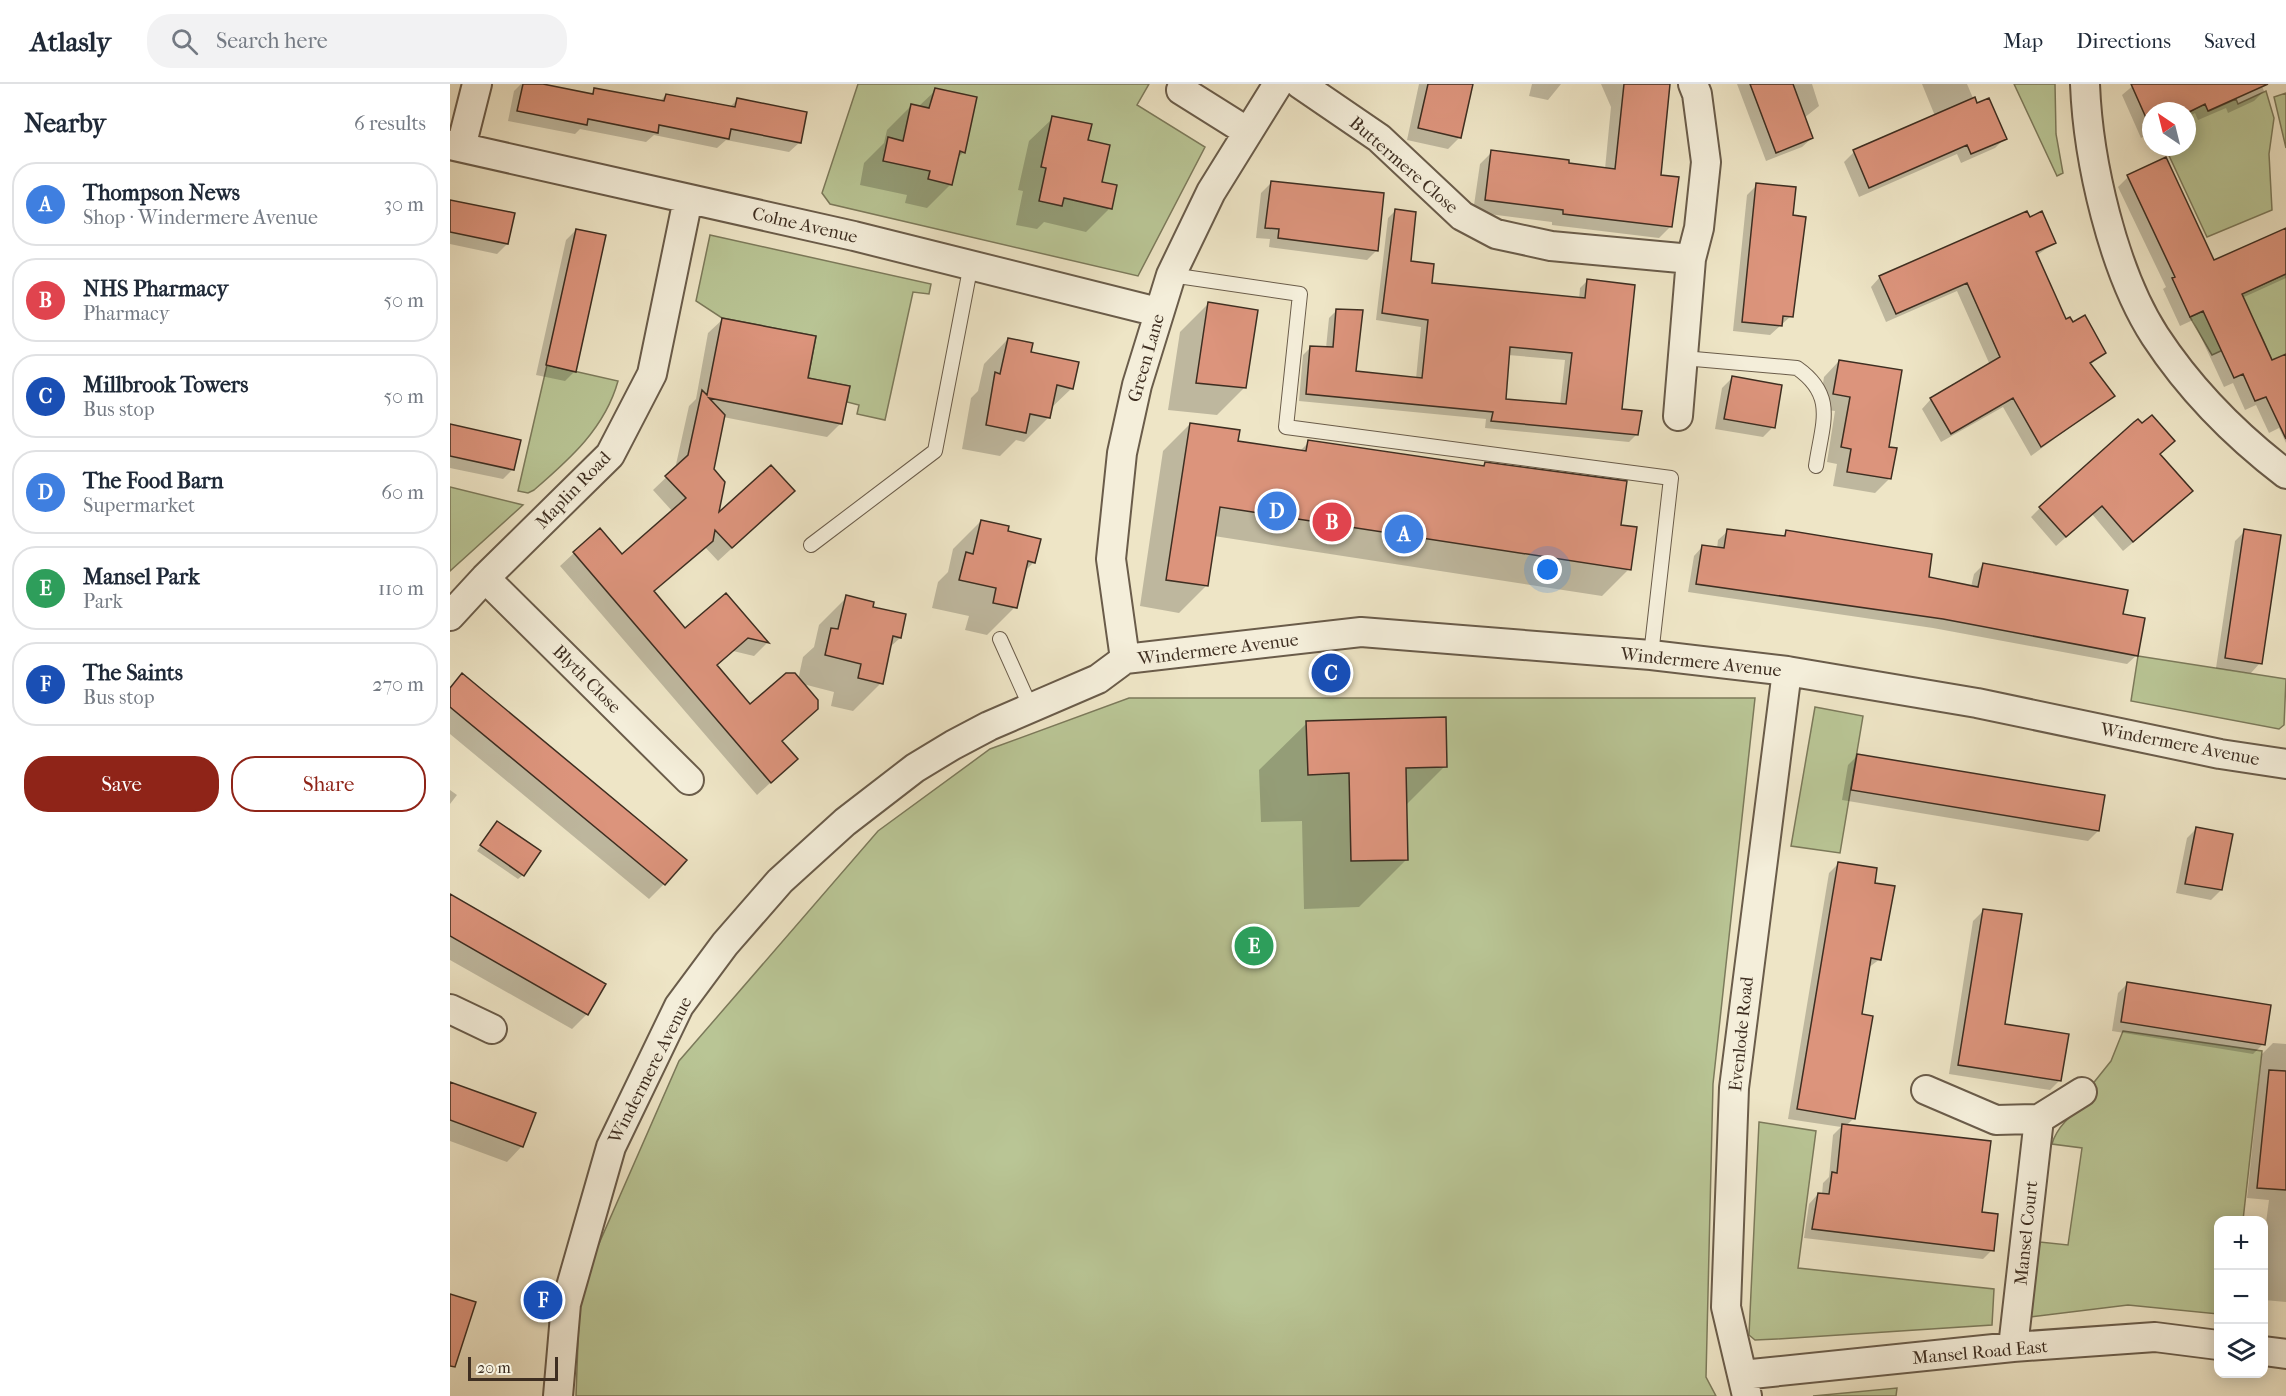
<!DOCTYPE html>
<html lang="en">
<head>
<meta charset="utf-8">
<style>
  body { margin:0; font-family:"IM FELL French Canon",serif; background:#f2f2f3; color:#1f2937 }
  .controls { position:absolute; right:18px; bottom:18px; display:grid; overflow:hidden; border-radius:12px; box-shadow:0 3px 15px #0003 }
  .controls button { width:54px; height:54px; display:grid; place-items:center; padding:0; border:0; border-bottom:2px solid #e0e1e3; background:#fff; color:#1f2937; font:30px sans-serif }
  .compass { position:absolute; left:1692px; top:18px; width:54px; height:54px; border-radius:50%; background:#fff; box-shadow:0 3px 15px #0003; rotate:325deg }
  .scale { position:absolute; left:18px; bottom:15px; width:90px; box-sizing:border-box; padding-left:6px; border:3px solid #3e2e21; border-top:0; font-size:16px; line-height:21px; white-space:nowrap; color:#3e2e21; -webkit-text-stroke:4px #f4eeda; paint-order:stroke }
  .you { position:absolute; left:1098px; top:486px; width:21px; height:21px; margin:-15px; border:4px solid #fff; border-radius:50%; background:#1a73e8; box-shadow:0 0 0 9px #1a73e833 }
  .badge { display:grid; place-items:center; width:39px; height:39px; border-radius:50%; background:#8f2418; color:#fff; font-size:20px; font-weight:700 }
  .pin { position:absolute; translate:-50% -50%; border:3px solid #fff; box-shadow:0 2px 6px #0006 }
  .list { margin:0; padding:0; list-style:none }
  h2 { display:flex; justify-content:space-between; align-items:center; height:78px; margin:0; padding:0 24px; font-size:26px }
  h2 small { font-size:20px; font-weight:400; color:#747a83 }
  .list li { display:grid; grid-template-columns:39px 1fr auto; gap:18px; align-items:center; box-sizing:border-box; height:84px; margin:0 12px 12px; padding:0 12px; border:2px solid #e0e1e3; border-radius:24px }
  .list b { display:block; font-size:22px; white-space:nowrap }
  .list p { margin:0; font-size:20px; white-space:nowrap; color:#747a83 }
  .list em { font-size:20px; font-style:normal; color:#747a83 }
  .actions { display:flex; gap:12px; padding:18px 24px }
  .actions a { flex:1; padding:14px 0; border:2px solid #8f2418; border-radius:24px; text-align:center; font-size:21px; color:#8f2418 }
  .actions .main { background:#8f2418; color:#fff }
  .icon { flex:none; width:33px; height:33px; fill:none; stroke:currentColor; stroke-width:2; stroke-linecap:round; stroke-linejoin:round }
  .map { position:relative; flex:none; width:1836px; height:1312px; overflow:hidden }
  header { display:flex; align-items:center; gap:36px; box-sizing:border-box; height:84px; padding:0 30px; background:#fff; border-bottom:2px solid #e0e1e3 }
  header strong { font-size:28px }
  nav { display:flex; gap:33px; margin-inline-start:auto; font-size:21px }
  .search { width:420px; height:54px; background:#f2f2f3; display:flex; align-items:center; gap:15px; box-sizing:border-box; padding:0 21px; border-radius:24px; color:#747a83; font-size:22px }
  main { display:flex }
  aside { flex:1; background:#fff }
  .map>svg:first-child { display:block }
</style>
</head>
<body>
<header>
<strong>Atlasly</strong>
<div class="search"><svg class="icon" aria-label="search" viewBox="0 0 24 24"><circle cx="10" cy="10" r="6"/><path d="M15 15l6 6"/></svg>Search here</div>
<nav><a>Map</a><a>Directions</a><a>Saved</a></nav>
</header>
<main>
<aside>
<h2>Nearby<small>6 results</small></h2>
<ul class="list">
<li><span class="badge" style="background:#3f7fe0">A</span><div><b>Thompson News</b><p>Shop · Windermere Avenue</p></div><em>30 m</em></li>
<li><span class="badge" style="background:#e0444e">B</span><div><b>NHS Pharmacy</b><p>Pharmacy</p></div><em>50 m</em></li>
<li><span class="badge" style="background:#1a4fb4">C</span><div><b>Millbrook Towers</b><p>Bus stop</p></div><em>50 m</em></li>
<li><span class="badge" style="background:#3f7fe0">D</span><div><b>The Food Barn</b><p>Supermarket</p></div><em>60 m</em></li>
<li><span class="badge" style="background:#2e9e5b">E</span><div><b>Mansel Park</b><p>Park</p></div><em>110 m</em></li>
<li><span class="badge" style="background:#1a4fb4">F</span><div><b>The Saints</b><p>Bus stop</p></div><em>270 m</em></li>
</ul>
<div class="actions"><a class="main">Save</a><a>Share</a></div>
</aside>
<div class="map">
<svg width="1836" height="1312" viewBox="0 0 1836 1312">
  <rect width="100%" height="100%" fill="#eee5c6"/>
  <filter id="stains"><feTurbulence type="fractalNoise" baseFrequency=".00333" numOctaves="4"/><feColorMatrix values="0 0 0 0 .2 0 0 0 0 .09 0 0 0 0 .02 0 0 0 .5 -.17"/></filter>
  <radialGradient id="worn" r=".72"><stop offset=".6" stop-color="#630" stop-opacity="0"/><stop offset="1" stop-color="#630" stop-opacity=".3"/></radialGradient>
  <!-- green -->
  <path fill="#b9c595" stroke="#7c7a5b" stroke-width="1.5" d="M 408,0 L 699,0 L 687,21 L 755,63 L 688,192 L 380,120 L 372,109 Z
    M 1564,0 L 1605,0 L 1606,50 L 1613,89 L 1607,92 Z
    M 1816,7 L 1824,34 L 1819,70 L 1822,126 L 1757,153 L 1715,63 L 1737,63 L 1737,29 L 1755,20 L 1759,27 L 1786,15 L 1788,20 Z
    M 1836,9 L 1836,64 L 1824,13 Z
    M 260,151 L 481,200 L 479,210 L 463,208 L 435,336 L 407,330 L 409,321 L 397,318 L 400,302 L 358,294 L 366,252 L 272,234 L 246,217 Z
    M 1836,190 L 1836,282 L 1822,276 L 1810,249 L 1762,271 L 1740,233 Z
    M 97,281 L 168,297 C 155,344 120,375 84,406 L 78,409 L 68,407 Z
    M 0,403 L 73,421 L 0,487 Z
    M 1688,572 L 1836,595 L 1834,641 L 1829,645 L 1681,617 Z
    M 679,614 L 1305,614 L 1263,1000 L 1256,1293 L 1266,1312 L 126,1312 L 130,1203 L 229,977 L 428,747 L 540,665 Z
    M 1365,623 L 1413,632 L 1390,769 L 1341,762 Z
    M 1673,947 L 1812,967 L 1793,1136 L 1768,1136 L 1768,1230 L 1678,1221 L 1580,1233 L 1590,1158 L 1618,1161 L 1632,1064 L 1602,1060 C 1608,1038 1631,1024 1647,1009 L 1641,1002 L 1661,977 Z
    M 1309,1038 L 1366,1047 L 1348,1184 L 1544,1205 L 1542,1241 L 1327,1255 L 1305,1256 L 1299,1251 Z
    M 1447,1304 L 1446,1312 L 1363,1312 Z"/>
  <!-- shadow -->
  <path fill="#0003" fill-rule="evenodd" d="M 71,0 L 86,0 L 140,11 L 145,6 L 209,18 L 216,11 L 280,23 L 288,15 L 349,59 L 339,68 L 276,56 L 267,64 L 204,51 L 196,58 L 130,45 L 125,50 L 58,37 L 64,7 Z
    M 969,0 L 1022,0 L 1010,53 L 998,65 L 957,56 Z
    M 1082,0 L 1111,0 L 1098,16 L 1079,12 Z
    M 1151,0 L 1217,0 L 1209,92 L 1221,142 L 1209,154 L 1102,141 L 1102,138 L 1023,128 L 1030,80 L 1042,68 L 1155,85 L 1161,23 Z
    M 1287,0 L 1362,0 L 1369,22 L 1354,34 L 1362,54 L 1352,63 L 1316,77 Z
    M 1472,0 L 1517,0 L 1526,21 L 1555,54 L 1545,64 L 1511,79 L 1507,70 L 1409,113 L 1394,78 L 1404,68 L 1485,32 Z
    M 1685,0 L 1811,0 L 1814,7 L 1804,17 L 1778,29 L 1776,24 L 1748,36 L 1745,29 L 1737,33 L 1737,27 L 1701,27 L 1701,49 L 1691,54 L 1672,11 Z
    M 486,6 L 514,68 L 506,75 L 501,100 L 477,124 L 455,119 L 457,111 L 410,101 L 414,79 L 434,59 L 437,46 L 461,22 L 468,23 Z
    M 603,34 L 637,57 L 660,124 L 636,148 L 594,138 L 587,145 L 566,141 L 573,107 L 568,106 L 579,57 Z
    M 1678,93 L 1763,178 L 1836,157 L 1836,194 L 1792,214 L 1822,278 L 1836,286 L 1836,359 L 1829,344 L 1819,349 L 1806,321 L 1795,326 L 1783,299 L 1774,303 L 1743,236 L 1730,242 L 1713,205 L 1716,203 L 1668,103 Z
    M 821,99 L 927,166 L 917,176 L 819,163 L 820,155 L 806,154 L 811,109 Z
    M 1307,101 L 1341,133 L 1341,232 L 1320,251 L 1283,247 L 1297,111 Z
    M 0,117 L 57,160 L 47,170 L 0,160 Z
    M 945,127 L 960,179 L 980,201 L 1129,215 L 1130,204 L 1137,197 L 1171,326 L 1186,351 L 1179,358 L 1035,344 L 1036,335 L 849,317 L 853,271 L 861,263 L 876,264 L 879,234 L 887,226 L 905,289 L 966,295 L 971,243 L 926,236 L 938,134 ZM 1058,271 L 1115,276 L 1110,321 L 1055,316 Z
    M 1580,135 L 1604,159 L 1586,172 L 1615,238 L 1623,240 L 1654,269 L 1640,281 L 1663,312 L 1581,372 L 1553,323 L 1491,358 L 1472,325 L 1481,315 L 1540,281 L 1507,207 L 1436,238 L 1421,203 L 1430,193 Z
    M 126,146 L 125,287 L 115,297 L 86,291 L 116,156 Z
    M 758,220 L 795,303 L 767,331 L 718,326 L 730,248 Z
    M 272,236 L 356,296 L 391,339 L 377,353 L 273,333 L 262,385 L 266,433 L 329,421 L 268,477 L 255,463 L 203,508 L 235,546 L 276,511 L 317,559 L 304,572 L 283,567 L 266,582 L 300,622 L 348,596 L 353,573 L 364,563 L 369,541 L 397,513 L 421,524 L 450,554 L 439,564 L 431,599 L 403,627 L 381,622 L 384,608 L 353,600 L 367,625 L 331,658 L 346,675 L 307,711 L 110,482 L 124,469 L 171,472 L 223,428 L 203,406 L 225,385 L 239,322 L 246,315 L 258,249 Z
    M 558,255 L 622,304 L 600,325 L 598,334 L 574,358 L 566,356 L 550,372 L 512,365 L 521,314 L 528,307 L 534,280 Z
    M 1389,277 L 1437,364 L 1440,394 L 1425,409 L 1383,402 L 1387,380 L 1377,378 L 1385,327 L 1369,325 L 1374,293 Z
    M 1282,294 L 1323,343 L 1313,353 L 1265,345 L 1272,304 Z
    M 740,340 L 786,358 L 849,368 L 859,358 L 1032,383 L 1035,380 L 1169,442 L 1179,485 L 1152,512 L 764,452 L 757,501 L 729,529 L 690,522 L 713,367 Z
    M 0,341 L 63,385 L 53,395 L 0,384 Z
    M 1709,371 L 1732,417 L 1673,467 L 1642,430 L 1606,462 L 1581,433 L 1590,424 Z
    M 531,437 L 556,448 L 584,478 L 573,489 L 565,523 L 537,551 L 515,546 L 519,532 L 482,524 L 488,498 L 498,488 L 503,465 Z
    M 1278,447 L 1332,453 L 1337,447 L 1477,495 L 1521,503 L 1524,490 L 1533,481 L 1671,532 L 1687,571 L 1677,580 L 1483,544 L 1238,508 L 1244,472 L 1253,462 L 1267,465 L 1268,456 Z
    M 1795,447 L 1810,579 L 1801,589 L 1766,584 L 1785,457 Z
    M 12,591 L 214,800 L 199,815 L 0,650 L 0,603 Z
    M 857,639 L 995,682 L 955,722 L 957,775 L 909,823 L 854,825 L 852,737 L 811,738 L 809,686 Z
    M 1408,671 L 1648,747 L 1638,757 L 1392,716 L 1398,681 Z
    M 0,706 L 7,711 L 0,720 Z
    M 43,744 L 73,791 L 68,795 L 27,767 Z
    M 1747,744 L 1771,806 L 1761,816 L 1726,809 L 1737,754 Z
    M 1389,779 L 1430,875 L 1418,884 L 1411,931 L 1404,1034 L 1396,1042 L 1530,1129 L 1542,1166 L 1533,1175 L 1354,1154 L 1359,1120 L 1368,1110 L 1372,1111 L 1373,1099 L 1379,1093 L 1383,1051 L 1391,1043 L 1338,1035 L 1379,789 Z
    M 0,811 L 137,930 L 122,945 L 0,876 Z
    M 1533,827 L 1554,942 L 1610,996 L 1600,1006 L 1499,990 L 1523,837 Z
    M 1678,899 L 1813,960 L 1803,970 L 1662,947 L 1668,909 Z
    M 1823,959 L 1836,960 L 1836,1218 L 1814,1216 L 1814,1154 L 1819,1116 L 1797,1114 L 1812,970 Z
    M 0,999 L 72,1062 L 57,1078 L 0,1057 Z"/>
  <!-- building -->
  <path fill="#dc947c" stroke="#3e2e21" stroke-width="1.5" fill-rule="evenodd" d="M 73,0 L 93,0 L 143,10 L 144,4 L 214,17 L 216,10 L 285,23 L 287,14 L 357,28 L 351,59 L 281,45 L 279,55 L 209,41 L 208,49 L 138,35 L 137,41 L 67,27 Z
    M 978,0 L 1023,0 L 1011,54 L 968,44 Z
    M 1174,0 L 1220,0 L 1211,91 L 1229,93 L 1222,143 L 1113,130 L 1113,126 L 1035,116 L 1041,66 L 1119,76 L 1119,79 L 1165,85 Z
    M 1300,0 L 1343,0 L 1363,54 L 1326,69 Z
    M 1681,0 L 1818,0 L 1758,27 L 1755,20 L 1737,29 L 1701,27 L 1701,45 Z
    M 485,4 L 527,13 L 515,69 L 510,67 L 502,101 L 478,95 L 480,87 L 433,77 L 438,53 L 453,57 L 461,20 L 479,24 Z
    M 1525,13 L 1527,19 L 1539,14 L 1557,55 L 1521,70 L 1517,61 L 1419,104 L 1403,66 Z
    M 602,32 L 642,40 L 638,56 L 660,61 L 652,98 L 667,101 L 662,125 L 614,114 L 612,122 L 589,117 L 596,84 L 591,83 Z
    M 1716,73 L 1764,176 L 1836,144 L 1836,190 L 1792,210 L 1822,276 L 1836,270 L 1836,355 L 1816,313 L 1805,317 L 1793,290 L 1784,294 L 1753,227 L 1740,233 L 1722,194 L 1725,193 L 1677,91 Z
    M 821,97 L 934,109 L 928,167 L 828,154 L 829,145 L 815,144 Z
    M 1306,99 L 1346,103 L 1343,131 L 1356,133 L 1343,233 L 1333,232 L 1332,242 L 1292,238 Z
    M 0,116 L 65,129 L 58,160 L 0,148 Z
    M 945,125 L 966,128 L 961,177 L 984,180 L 982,199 L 1135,214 L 1137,195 L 1185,201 L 1172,325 L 1192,327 L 1188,351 L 1041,337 L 1043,328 L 856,310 L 860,262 L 883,263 L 886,225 L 913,226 L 906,287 L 972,294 L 978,236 L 932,229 ZM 1060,263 L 1122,269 L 1116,320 L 1056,315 Z
    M 1577,127 L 1580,133 L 1592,127 L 1606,159 L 1586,168 L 1616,235 L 1620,233 L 1623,238 L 1635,231 L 1656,269 L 1640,279 L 1665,312 L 1591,363 L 1563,314 L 1501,350 L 1480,314 L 1550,273 L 1517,199 L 1446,230 L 1429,192 Z
    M 126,145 L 156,151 L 126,288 L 96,281 Z
    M 758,218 L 808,226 L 796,304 L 746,299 Z
    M 272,234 L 366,252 L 358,294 L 400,302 L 392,340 L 259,314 L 275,331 L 264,385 L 275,398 L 269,428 L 321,381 L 345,407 L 282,464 L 265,446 L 263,457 L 204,507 L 235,544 L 276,509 L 319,559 L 298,554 L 267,581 L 300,620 L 336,589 L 345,589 L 368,616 L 368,625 L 332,657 L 348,675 L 321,699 L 123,468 L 150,444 L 172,470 L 236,414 L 215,392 L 238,371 L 252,306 L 257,311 Z
    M 558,254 L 583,259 L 581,268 L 629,278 L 623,305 L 607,301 L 600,334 L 580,330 L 576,349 L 536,341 L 545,288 L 550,290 Z
    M 1389,276 L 1452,286 L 1439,363 L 1447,364 L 1441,395 L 1397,388 L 1401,365 L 1391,363 L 1400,313 L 1383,310 Z
    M 1282,292 L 1332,301 L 1325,344 L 1274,335 Z
    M 1702,331 L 1725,357 L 1710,370 L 1743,407 L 1683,458 L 1652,422 L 1616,453 L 1589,423 L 1684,338 L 1688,335 L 1692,339 Z
    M 740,339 L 790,346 L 788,357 L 856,367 L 858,356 L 1034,382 L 1035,378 L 1177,397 L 1171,441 L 1187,443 L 1181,486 L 770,423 L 758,502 L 716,496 Z
    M 0,340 L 71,356 L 64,386 L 0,372 Z
    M 531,436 L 559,442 L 558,447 L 591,455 L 585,479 L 578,477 L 567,524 L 543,519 L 546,504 L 509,496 L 516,468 L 523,470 Z
    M 1277,445 L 1335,452 L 1336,446 L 1482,470 L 1479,493 L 1528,503 L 1533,479 L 1678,506 L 1673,530 L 1695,534 L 1688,572 L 1493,535 L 1246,500 L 1252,461 L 1274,464 Z
    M 1794,445 L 1831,451 L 1812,580 L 1775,574 Z
    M 396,511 L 424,518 L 423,523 L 456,530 L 451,554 L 443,552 L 433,600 L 408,594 L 411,580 L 375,571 L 381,544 L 388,545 Z
    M 12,589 L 237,776 L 215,801 L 0,623 L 0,604 Z
    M 996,633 L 997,683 L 956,684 L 958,776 L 901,777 L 899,689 L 858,691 L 856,637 Z
    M 1407,670 L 1655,711 L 1649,747 L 1401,706 Z
    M 47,737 L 91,767 L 74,792 L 30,761 Z
    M 1746,743 L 1783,750 L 1772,806 L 1735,800 Z
    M 1388,778 L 1427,784 L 1425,799 L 1445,802 L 1431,876 L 1421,874 L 1412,930 L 1423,932 L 1405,1035 L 1347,1025 Z
    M 0,810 L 156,900 L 138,931 L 0,852 Z
    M 1533,825 L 1572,830 L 1555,940 L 1619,950 L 1611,997 L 1508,981 Z
    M 1677,898 L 1821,921 L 1815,961 L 1671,938 Z
    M 1819,986 L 1836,987 L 1836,1106 L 1807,1104 Z
    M 0,998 L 86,1029 L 73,1063 L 0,1036 Z
    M 1392,1040 L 1541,1057 L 1532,1128 L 1548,1130 L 1544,1167 L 1362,1145 L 1368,1109 L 1379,1110 L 1382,1088 L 1387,1089 Z
    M 0,1210 L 26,1218 L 5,1283 L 0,1282 Z"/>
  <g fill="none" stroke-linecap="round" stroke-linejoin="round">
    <!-- service casing -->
    <g stroke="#6a5c4a" stroke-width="16">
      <path id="service" d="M 721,191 L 850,210 L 836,343 L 1221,394 L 1201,571
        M 1233,274 L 1347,284 C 1387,312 1372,340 1366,382
        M 361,461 L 485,367 L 521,180
        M 550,555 L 581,624"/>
    </g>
    <!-- minor casing -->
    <g stroke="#6a5c4a" stroke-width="32">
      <path id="minor" d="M 850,0 L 929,54 L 1012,132 L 1046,150 L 1101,162 L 1241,175
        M 1635,0 C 1638,77 1663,187 1705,252 C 1741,307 1785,351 1836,390
        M 731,6 L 798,48
        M 0,61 L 404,152 L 708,228
        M 11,63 L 27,0
        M 1228,332 L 1241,175 L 1249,144 L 1256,78 L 1247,10 L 1243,0
        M 35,494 L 239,696
        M 0,532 L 35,494 L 160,371 L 202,290 L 238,115
        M 675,575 L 661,475 L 672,369 L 687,301 L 721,191 L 761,108 L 828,0
        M 0,925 L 42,945
        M 1476,1006 L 1546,1036 L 1589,1035 L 1632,1008
        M 1563,1263 L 1589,1035
        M 1814,1267 L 1836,1270
        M 1292,1291 L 1563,1263 L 1705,1253 L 1768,1261
        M 108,1312 L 116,1220 L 161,1063 L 229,922 L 275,860 L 330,797 L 395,738 L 465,684 L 503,661 L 539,642 L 648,595 L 675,575 L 911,548 L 1201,571 L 1337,587 L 1527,619 L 1770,670 L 1836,680
        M 1297,1312 L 1276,1223 L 1284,1004 L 1337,587"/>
    </g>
    <!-- service -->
    <use href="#service" stroke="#f4eeda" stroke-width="14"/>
    <!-- minor -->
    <use href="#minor" stroke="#f4eeda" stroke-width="28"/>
  </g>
  <g text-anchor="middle" stroke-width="4.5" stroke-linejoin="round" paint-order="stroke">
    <!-- street labels -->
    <g font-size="18" fill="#3e2e21" stroke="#f4eeda">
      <text transform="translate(954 81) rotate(41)" y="6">Buttermere Close</text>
      <text transform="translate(355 141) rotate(13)" y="6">Colne Avenue</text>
      <text transform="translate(696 274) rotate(-74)" y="6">Green Lane</text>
      <text transform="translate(123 406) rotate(-46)" y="6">Maplin Road</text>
      <text transform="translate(768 565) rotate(-7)" y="6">Windermere Avenue</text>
      <text transform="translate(1251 578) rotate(6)" y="6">Windermere Avenue</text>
      <text transform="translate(137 595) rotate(45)" y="6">Blyth Close</text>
      <text transform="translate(1730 660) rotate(11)" y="6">Windermere Avenue</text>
      <text transform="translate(1291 950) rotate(-84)" y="6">Evenlode Road</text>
      <text transform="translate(200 986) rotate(-63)" y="6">Windermere Avenue</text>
      <text transform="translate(1576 1149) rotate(-84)" y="6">Mansel Court</text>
      <text transform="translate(1530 1268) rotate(-5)" y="6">Mansel Road East</text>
    </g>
  </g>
  <rect width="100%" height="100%" filter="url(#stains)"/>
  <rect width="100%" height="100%" fill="url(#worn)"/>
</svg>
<div class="controls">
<button>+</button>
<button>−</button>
<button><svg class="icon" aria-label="layers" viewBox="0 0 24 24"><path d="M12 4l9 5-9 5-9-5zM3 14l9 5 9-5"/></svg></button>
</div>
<svg class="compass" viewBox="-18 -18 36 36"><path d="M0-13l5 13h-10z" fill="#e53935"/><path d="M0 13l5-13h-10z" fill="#747a83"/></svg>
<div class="scale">20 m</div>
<div class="you"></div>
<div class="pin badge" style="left:954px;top:450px;background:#3f7fe0">A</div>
<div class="pin badge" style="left:882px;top:438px;background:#e0444e">B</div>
<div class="pin badge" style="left:881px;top:589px;background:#1a4fb4">C</div>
<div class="pin badge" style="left:827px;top:427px;background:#3f7fe0">D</div>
<div class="pin badge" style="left:804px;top:862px;background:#2e9e5b">E</div>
<div class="pin badge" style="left:93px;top:1216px;background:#1a4fb4">F</div>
</div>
</main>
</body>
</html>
